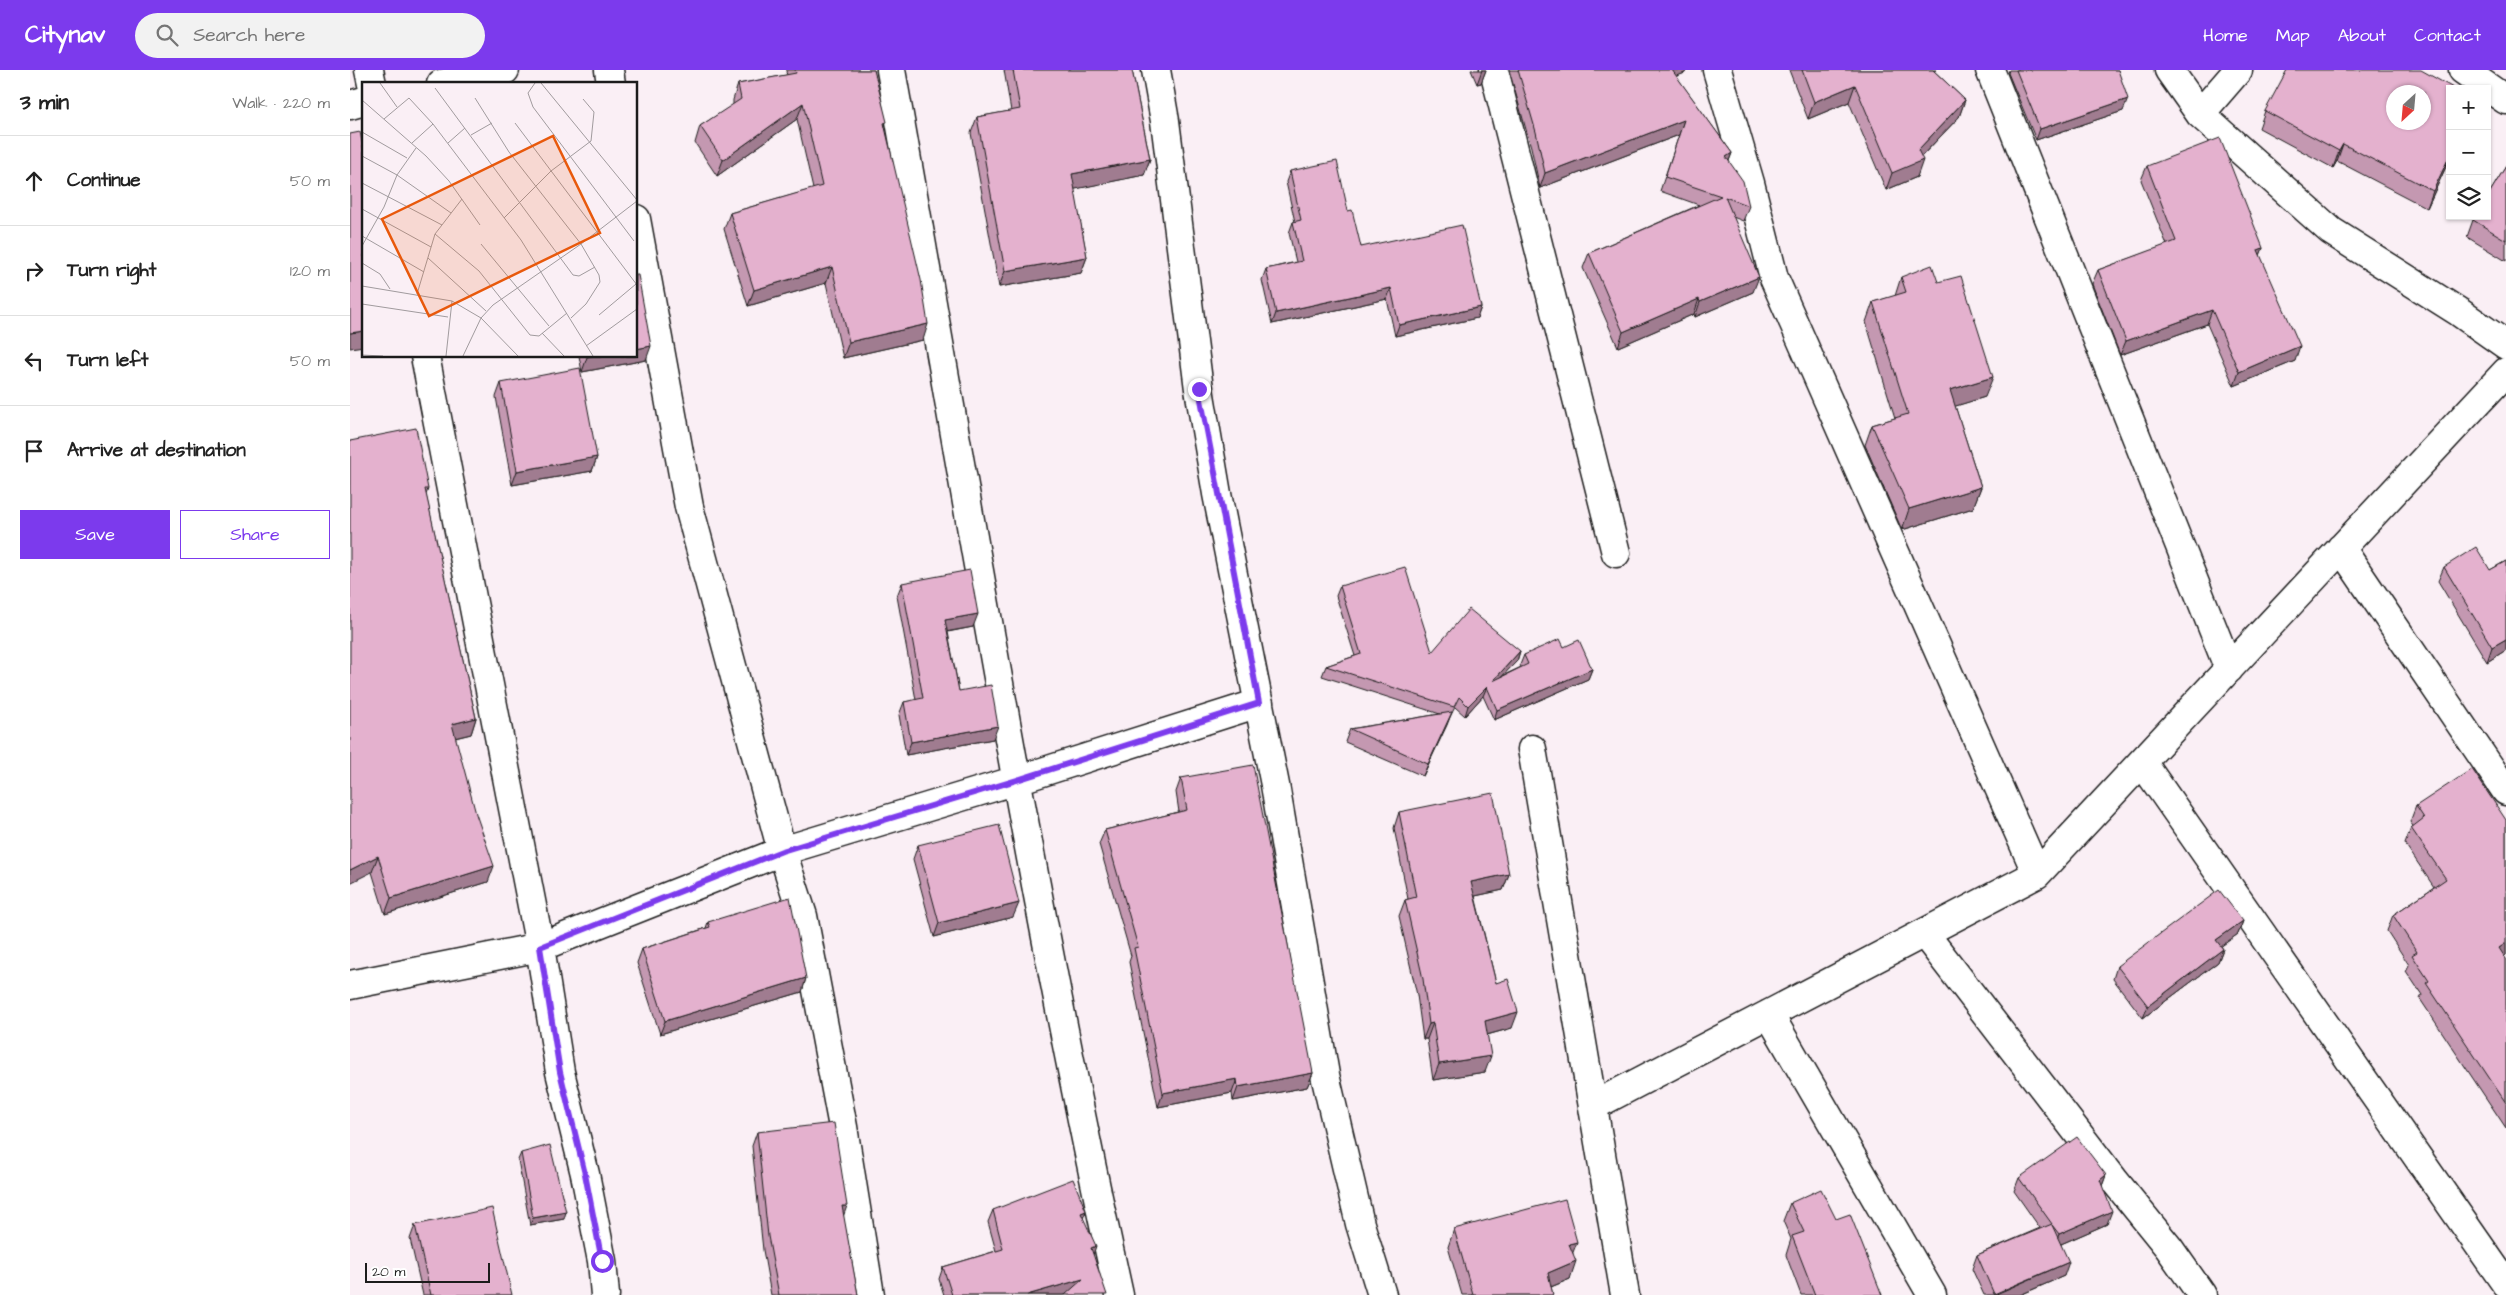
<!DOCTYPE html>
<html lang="en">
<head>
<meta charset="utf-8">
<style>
  body { margin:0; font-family:"Architects Daughter",sans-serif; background:#f2f2f2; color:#222 }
  .controls { position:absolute; right:15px; top:15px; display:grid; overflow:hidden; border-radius:0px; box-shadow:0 1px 4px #0004 }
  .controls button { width:45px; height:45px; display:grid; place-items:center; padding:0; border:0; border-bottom:1px solid #e0e0e0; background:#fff; color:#222; font:25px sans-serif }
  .compass { position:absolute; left:2036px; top:15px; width:45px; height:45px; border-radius:50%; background:#fff; box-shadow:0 1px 4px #0004; rotate:206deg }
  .scale { position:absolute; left:15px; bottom:12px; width:125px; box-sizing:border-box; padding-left:5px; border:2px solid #1c1c1c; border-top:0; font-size:14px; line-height:18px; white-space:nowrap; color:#1c1c1c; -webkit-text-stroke:4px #fff; paint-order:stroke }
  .stop { position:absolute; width:15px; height:15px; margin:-11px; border:4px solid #7c3aed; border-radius:50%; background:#fff }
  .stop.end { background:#7c3aed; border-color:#fff; box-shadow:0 1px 5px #0008 }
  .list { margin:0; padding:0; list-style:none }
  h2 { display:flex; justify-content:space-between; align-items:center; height:65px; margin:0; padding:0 20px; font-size:21px }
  h2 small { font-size:16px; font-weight:400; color:#767676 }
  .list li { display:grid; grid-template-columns:32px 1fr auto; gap:15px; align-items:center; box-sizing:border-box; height:90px; padding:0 20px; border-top:1px solid #e0e0e0 }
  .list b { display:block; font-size:19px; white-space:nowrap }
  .list em { font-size:16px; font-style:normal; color:#767676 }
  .actions { display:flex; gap:10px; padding:15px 20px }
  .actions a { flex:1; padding:11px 0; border:1px solid #7c3aed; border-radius:0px; text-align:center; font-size:18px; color:#7c3aed }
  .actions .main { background:#7c3aed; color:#fff }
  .icon { flex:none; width:28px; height:28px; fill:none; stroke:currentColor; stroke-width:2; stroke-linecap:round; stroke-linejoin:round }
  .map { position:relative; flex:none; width:2156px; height:1225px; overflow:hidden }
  header { display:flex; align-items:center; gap:30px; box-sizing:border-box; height:70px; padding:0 25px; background:#7c3aed; color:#fff }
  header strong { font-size:24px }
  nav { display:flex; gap:28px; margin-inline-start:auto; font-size:18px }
  .search { width:350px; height:45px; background:#f2f2f2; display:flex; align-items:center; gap:12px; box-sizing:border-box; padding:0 18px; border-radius:28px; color:#767676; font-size:19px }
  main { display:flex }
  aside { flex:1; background:#fff }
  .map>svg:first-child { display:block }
</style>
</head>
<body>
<header>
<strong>Citynav</strong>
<div class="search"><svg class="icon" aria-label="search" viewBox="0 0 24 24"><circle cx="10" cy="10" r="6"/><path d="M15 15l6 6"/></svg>Search here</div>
<nav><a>Home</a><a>Map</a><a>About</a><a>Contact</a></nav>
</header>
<main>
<aside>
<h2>3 min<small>Walk · 220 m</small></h2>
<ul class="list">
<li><svg class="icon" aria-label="ahead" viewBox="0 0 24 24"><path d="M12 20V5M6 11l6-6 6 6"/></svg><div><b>Continue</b></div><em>50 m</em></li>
<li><svg class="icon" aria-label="right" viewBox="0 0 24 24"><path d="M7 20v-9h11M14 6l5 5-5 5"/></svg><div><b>Turn right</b></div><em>120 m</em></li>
<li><svg class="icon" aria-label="left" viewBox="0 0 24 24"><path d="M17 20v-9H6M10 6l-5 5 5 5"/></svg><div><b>Turn left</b></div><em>50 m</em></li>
<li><svg class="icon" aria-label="arrive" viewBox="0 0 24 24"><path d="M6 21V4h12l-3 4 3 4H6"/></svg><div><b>Arrive at destination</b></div></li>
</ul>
<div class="actions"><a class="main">Save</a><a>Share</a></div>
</aside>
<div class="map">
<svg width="2156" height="1225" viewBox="0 0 2156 1225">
  <rect width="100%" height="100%" fill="#faeff5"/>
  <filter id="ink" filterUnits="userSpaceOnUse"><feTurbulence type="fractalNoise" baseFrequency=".02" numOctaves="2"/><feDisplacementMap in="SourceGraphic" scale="10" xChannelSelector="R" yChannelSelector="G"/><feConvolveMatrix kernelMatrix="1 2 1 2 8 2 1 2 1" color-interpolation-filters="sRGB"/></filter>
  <g filter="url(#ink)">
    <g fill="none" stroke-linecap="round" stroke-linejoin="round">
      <!-- street casing -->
      <g stroke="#1c1c1c" stroke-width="31">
        <path id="street" d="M 19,0 L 22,14
          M 259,0 L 261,14
          M 541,0 C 614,409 680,819 769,1225
          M 806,0 L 815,51 L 849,319 L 867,424 L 925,715 L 975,1005 L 1010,1154 L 1032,1225
          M 1144,0 L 1266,483
          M 1367,0 L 1400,113 L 1424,208 L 1687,804
          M 1640,0 L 1879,599
          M 1819,0 L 1850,44 L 1981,161 L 2109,242 L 2156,275
          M 2113,0 L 2156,30
          M 91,14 L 155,0
          M 0,35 L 14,31
          M 1850,44 L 1888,0
          M 286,149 L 339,437 L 432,781 L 453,846 L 493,1057 L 520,1225
          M 75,286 L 190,877 L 210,1002 L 235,1104 L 252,1191 L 255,1225
          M 1991,478 L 2156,721
          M 1182,679 L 1275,1225
          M 1792,692 L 2156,1214
          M 1574,863 L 1764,1110 L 1819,1178 L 1852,1225
          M 0,915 L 190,877 L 432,781 L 667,710 L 909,633
          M 1419,944 L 1582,1225
          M 1243,1036 L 1687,804 L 2156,302"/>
      </g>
      <!-- street -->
      <use href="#street" stroke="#fff" stroke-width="28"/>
    </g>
    <!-- wall -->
    <path fill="#c498b1" stroke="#1c1c1c" d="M 437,0 L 524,0 L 573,270 L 493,288 L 476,213 L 398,236 L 374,159 L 380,143 L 463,119 L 447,49 L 367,106 L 345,73 L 350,56 L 383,35 L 383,30 L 388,14 L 437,5 L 436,2 Z
      M 654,0 L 782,0 L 800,89 L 794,105 L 724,119 L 737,187 L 731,203 L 649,217 L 621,63 L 627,47 L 661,41 Z
      M 1121,0 L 1136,0 L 1131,13 L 1127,14 Z
      M 1159,0 L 1336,0 L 1335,3 L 1326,6 L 1382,83 L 1379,91 L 1399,136 L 1393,151 L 1383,147 L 1403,222 L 1345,247 L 1344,244 L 1268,277 L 1233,198 L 1239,183 L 1349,135 L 1310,121 L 1329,65 L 1190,118 L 1181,77 Z
      M 1439,0 L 1586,0 L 1584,1 L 1615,30 L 1609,47 L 1571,87 L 1567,107 L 1536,120 L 1499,32 L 1458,49 Z
      M 1659,0 L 1768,0 L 1773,41 L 1686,70 L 1658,3 Z
      M 2100,19 L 2100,88 L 2077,138 L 1987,91 L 1983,98 L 1909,58 L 1915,41 Z
      M 1797,96 L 1913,178 L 1910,185 L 1945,291 L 1884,316 L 1857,254 L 1770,285 L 1742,214 L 1748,200 L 1817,175 L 1791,110 Z
      M 2156,96 L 2156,191 L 2117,167 L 2123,150 Z
      M 940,101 L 998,141 L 1011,177 L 1131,237 L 1127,248 L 1045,266 L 1037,229 L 922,254 L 912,210 L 916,199 L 946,192 L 939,163 L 943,152 L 945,152 L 936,112 Z
      M 1551,207 L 1635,327 L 1605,336 L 1631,417 L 1623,438 L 1552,460 L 1515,375 L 1522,355 L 1545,348 L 1516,252 L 1523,232 L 1545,226 Z
      M 229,286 L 286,286 L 296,290 L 232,302 Z
      M 151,313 L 247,387 L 242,401 L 162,415 L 146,327 Z
      M 0,371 L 78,419 L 76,425 L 126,648 L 121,664 L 105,668 L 138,812 L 35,844 L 22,802 Z
      M 2156,491 L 2156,580 L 2137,592 L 2088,511 L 2094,497 L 2140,500 Z
      M 552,513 L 623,557 L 598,562 L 609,621 L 643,669 L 556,685 L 549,645 L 554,632 L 566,630 L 547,526 Z
      M 990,516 L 1082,582 L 1170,581 L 1167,591 L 1152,606 L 1171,597 L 1170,595 L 1174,585 L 1214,577 L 1242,599 L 1238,609 L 1144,650 L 1133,626 L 1115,646 L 1105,637 L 1100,647 L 1073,706 L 995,672 L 1000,659 L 1090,644 L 972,606 L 976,596 L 1005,586 L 986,526 Z
      M 831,708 L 963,1003 L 957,1017 L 883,1031 L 882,1023 L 808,1037 L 779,892 L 781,886 L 749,774 L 755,760 L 829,742 L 826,722 Z
      M 2066,736 L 2156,750 L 2156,885 L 2154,886 L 2156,889 L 2156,1058 L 2070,929 L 2072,925 L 2056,901 L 2059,895 L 2037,861 L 2043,845 L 2084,817 L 2055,774 L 2061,758 L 2063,756 L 2060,752 Z
      M 1049,742 L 1159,804 L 1153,820 L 1125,826 L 1146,913 L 1162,958 L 1137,965 L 1135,1002 L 1083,1010 L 1077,969 L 1073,969 L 1067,925 L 1049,846 L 1055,830 L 1058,829 L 1044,758 Z
      M 568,775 L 663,847 L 584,867 L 563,789 Z
      M 1893,851 L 1888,864 L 1871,876 L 1873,879 L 1868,892 L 1793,948 L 1763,909 L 1767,896 Z
      M 358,852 L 456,908 L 452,922 L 310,964 L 287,893 L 292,879 L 356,858 Z
      M 407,1062 L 493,1146 L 508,1225 L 421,1225 L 413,1180 L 402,1076 Z
      M 171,1083 L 214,1149 L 180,1155 L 168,1090 Z
      M 1756,1105 L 1752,1116 L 1757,1154 L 1711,1174 L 1714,1206 L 1670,1225 L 1634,1225 L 1622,1199 L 1627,1185 L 1690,1158 L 1664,1121 L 1669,1108 Z
      M 1440,1133 L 1486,1149 L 1532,1225 L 1451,1225 L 1436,1185 L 1441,1169 L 1433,1151 Z
      M 643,1140 L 736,1141 L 733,1148 L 715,1225 L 594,1225 L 589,1209 L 593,1197 L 646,1181 L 638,1152 Z
      M 65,1155 L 162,1225 L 73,1225 L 60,1169 Z
      M 1104,1159 L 1223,1183 L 1220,1209 L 1201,1217 L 1203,1225 L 1112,1225 L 1098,1177 Z"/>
    <!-- shaded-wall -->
    <path fill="#a07c90" stroke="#1c1c1c" d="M 1132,0 L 1136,0 L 1131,13 L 1127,14 Z
      M 1318,0 L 1336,0 L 1335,3 L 1314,11 Z
      M 1505,15 L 1499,32 L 1458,49 L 1464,32 Z
      M 1778,29 L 1773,41 L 1686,70 L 1690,59 Z
      M 1615,30 L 1609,47 L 1565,93 L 1573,90 L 1567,107 L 1536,120 L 1542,103 L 1568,80 Z
      M 453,33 L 447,49 L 367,106 L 373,90 Z
      M 1334,50 L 1329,65 L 1190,118 L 1195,103 Z
      M 1993,74 L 1987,91 L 1983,98 L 1989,81 Z
      M 1382,83 L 1376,98 L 1376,87 Z
      M 2100,85 L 2100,88 L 2077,138 L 2083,121 Z
      M 800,89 L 794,105 L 716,121 L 722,104 Z
      M 1913,178 L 1907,193 L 1908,180 Z
      M 737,187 L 731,203 L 649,217 L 655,201 Z
      M 482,197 L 476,213 L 398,236 L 404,220 Z
      M 1409,207 L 1403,222 L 1345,247 L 1350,232 Z
      M 1041,218 L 1037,229 L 922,254 L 926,243 Z
      M 1349,229 L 1344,244 L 1268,277 L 1273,262 Z
      M 1131,237 L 1127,248 L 1045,266 L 1049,255 Z
      M 1862,240 L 1857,254 L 1770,285 L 1776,271 Z
      M 578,254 L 573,270 L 493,288 L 499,272 Z
      M 14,261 L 14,276 L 0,278 L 0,263 Z
      M 301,276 L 296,290 L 232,302 L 237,287 L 243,286 L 286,286 L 286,279 Z
      M 1950,276 L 1945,291 L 1884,316 L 1889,302 Z
      M 1643,307 L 1635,327 L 1593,340 L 1600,320 Z
      M 247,387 L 242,401 L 162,415 L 167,401 Z
      M 1631,417 L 1623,438 L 1552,460 L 1559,439 Z
      M 628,544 L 623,557 L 590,563 L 595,550 Z
      M 2156,569 L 2156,580 L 2137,592 L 2142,577 Z
      M 1170,581 L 1167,591 L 1139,620 L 1143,611 Z
      M 1242,599 L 1238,609 L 1144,650 L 1147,640 Z
      M 1137,617 L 1133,626 L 1115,646 L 1118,636 Z
      M 1102,642 L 1097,655 L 1073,706 L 1078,694 Z
      M 126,648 L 121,664 L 96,670 L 102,654 Z
      M 648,656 L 643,669 L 556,685 L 561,672 Z
      M 28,786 L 22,802 L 0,813 L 0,800 Z
      M 144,796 L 138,812 L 35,844 L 41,828 Z
      M 1159,804 L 1153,820 L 1116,828 L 1121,812 Z
      M 669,833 L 663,847 L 584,867 L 589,853 Z
      M 1893,851 L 1888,864 L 1862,883 L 1866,870 Z
      M 2156,873 L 2156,885 L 2143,894 L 2149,878 Z
      M 1873,879 L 1868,892 L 1793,948 L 1798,936 Z
      M 456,908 L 452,922 L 310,964 L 315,951 Z
      M 1168,942 L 1162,958 L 1129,967 L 1135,951 Z
      M 1083,953 L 1077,969 L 1073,969 L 1079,954 Z
      M 1141,986 L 1135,1002 L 1083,1010 L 1089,994 Z
      M 963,1003 L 957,1017 L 883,1031 L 888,1017 Z
      M 887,1009 L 882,1023 L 808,1037 L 813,1023 Z
      M 1756,1105 L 1751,1119 L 1750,1110 Z
      M 492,1136 L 497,1136 L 492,1150 Z
      M 736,1141 L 731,1153 L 731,1143 Z
      M 1762,1141 L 1757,1154 L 1704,1177 L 1709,1164 Z
      M 216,1142 L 214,1149 L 180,1155 L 183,1148 Z
      M 1227,1172 L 1220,1190 L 1219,1174 Z
      M 746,1176 L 742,1188 L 741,1178 Z
      M 1226,1191 L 1220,1209 L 1191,1221 L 1198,1203 Z
      M 1719,1192 L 1714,1206 L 1670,1225 L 1644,1225 Z
      M 733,1209 L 728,1221 L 714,1225 L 677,1225 Z"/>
    <!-- building -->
    <path fill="#e4b1ce" stroke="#1c1c1c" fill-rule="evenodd" d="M 445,0 L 524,0 L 537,52 L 534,53 L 571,210 L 578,254 L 499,272 L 482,197 L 404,220 L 380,143 L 472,116 L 453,33 L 373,90 L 350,56 L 391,29 L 388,14 L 446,3 Z
      M 663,0 L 782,0 L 800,89 L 722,104 L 737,187 L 655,201 L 627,47 L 670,39 Z
      M 1168,0 L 1322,0 L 1382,83 L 1376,87 L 1393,111 L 1399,136 L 1375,127 L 1409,207 L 1350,232 L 1349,229 L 1273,262 L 1239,183 L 1371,126 L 1315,107 L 1334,50 L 1195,103 L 1186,62 Z
      M 1452,0 L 1583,0 L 1615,30 L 1568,80 L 1573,90 L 1542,103 L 1505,15 L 1464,32 Z
      M 1666,0 L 1768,0 L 1778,29 L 1690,59 Z
      M 1937,0 L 2071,0 L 2105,19 L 2100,19 L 2100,85 L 2083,121 L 1993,74 L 1989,81 L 1915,41 ZM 2044,22 L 2074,22 L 2074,52 L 2044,52 Z
      M 10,62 L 14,81 L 14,261 L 0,263 L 0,64 Z
      M 1870,68 L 1913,178 L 1908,180 L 1950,276 L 1889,302 L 1862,240 L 1776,271 L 1748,200 L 1826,171 L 1797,96 Z
      M 987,91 L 998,141 L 1002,140 L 1011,177 L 1112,155 L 1131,237 L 1049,255 L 1041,218 L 926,243 L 916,199 L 952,191 L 943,152 L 951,150 L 940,101 Z
      M 2156,96 L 2156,170 L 2123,150 L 2125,146 L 2137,146 L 2137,127 Z
      M 1582,195 L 1588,212 L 1611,206 L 1643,307 L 1600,320 L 1631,417 L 1559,439 L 1522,355 L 1558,344 L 1523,232 L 1556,222 L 1551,207 Z
      M 286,205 L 288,205 L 301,276 L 286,279 Z
      M 230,298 L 247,387 L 167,401 L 151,313 Z
      M 66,358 L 78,419 L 75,419 L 126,648 L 102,654 L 126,744 L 144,796 L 41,828 L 28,786 L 0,800 L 0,371 Z
      M 2126,477 L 2140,500 L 2156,491 L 2156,569 L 2142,577 L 2094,497 Z
      M 1055,497 L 1082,582 L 1119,539 L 1170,581 L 1143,611 L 1178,594 L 1174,585 L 1210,569 L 1214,577 L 1229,570 L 1242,599 L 1147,640 L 1137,617 L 1118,636 L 1109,627 L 1104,637 L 976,596 L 1011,584 L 990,516 Z
      M 620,500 L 628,544 L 595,550 L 609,621 L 641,615 L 648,656 L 561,672 L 554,632 L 573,628 L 552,513 Z
      M 1102,642 L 1078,694 L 1000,659 Z
      M 903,695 L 963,1003 L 888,1017 L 887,1009 L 813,1023 L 784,878 L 788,877 L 755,760 L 837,740 L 831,708 Z
      M 2122,699 L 2156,750 L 2156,873 L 2149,878 L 2156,889 L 2156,1033 L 2076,913 L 2079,911 L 2062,885 L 2067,882 L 2043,845 L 2096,809 L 2061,758 L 2074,748 L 2066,736 Z
      M 1143,723 L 1159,804 L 1121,812 L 1146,913 L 1158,909 L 1168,942 L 1135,951 L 1141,986 L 1089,994 L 1083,953 L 1079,954 L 1073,909 L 1055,830 L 1066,827 L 1049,742 Z
      M 649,755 L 669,833 L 589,853 L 568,775 Z
      M 1869,820 L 1893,851 L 1866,870 L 1873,879 L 1798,936 L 1767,896 Z
      M 440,827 L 456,908 L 315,951 L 292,879 L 360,857 L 358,852 Z
      M 484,1053 L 497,1136 L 492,1136 L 508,1225 L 429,1225 L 418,1166 L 407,1062 Z
      M 1727,1067 L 1756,1105 L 1750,1110 L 1762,1141 L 1709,1164 L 1702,1155 L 1719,1192 L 1644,1224 L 1627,1185 L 1702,1154 L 1669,1108 Z
      M 200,1075 L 216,1142 L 183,1148 L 171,1083 Z
      M 723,1109 L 736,1141 L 731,1143 L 746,1176 L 741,1178 L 757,1225 L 715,1225 L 733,1209 L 677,1225 L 602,1225 L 593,1197 L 653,1179 L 643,1140 Z
      M 1471,1119 L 1486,1149 L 1500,1144 L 1532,1225 L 1465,1225 L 1442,1166 L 1454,1162 L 1440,1133 Z
      M 1215,1129 L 1227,1172 L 1219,1174 L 1226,1191 L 1198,1203 L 1203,1225 L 1123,1225 L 1104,1159 Z
      M 142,1138 L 162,1225 L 81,1225 L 65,1155 Z"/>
  </g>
  <g fill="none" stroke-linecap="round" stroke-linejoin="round" filter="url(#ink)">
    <!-- route -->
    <path stroke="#7c3aed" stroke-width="6" d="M 252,1191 L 235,1104 L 210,1002 L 190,877 L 432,781 L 667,710 L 909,633 L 849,319"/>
  </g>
  <!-- overview -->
  <g transform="translate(12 12)">
    <rect width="275" height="275" fill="#faeff5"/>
    <path fill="none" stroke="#a19b9e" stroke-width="1" d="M 18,1 L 35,25M 173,1 L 166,11 L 171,25 L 272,159M 179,1 L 275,118M 73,6 L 211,193 L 217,194 L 233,185M 113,16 L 147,70 L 219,162 L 237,193 L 238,200 L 224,222 L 209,236M 0,18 L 64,74 L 87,99 L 118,143M 22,37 L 47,16 L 71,42 L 159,158 L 231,274M 153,41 L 275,203M 0,50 L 45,76M 109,53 L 130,41M 50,61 L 71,42M 86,61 L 103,46M 0,74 L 35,93 L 89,131M 0,101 L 80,143M 0,127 L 69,165M 142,136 L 189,89 L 229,59 L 232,30 L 221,17M 73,152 L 117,189 L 168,253 L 177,254 L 205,231M 0,154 L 62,190M 119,162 L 187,244M 0,164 L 22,125 L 35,93 L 54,66M 66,176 L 124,229M 0,181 L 18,192 L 28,207M 0,204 L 90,219 L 119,236 L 156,274M 55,212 L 73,152 L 100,117M 0,222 L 86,235M 237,233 L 274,202M 180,251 L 202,274M 224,264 L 275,227M 0,273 L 21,274M 84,274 L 90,219M 101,274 L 119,236 L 131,223 L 219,162 L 275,119"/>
    <path fill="#e8590c" fill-opacity="0.15" stroke="#e8590c" stroke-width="2.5" d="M 191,54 L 238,151 L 67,234 L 20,137 Z"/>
    <rect width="275" height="275" fill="none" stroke="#1c1c1c" stroke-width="2.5"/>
  </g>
</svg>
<div class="controls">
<button>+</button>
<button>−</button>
<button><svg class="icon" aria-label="layers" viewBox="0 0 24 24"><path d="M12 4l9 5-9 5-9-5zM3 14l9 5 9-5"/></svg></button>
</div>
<svg class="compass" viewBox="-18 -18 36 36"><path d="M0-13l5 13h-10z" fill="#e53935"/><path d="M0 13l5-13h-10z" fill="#767676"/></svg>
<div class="scale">20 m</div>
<div class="stop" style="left:252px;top:1191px"></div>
<div class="stop end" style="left:849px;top:319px"></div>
</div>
</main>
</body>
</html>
